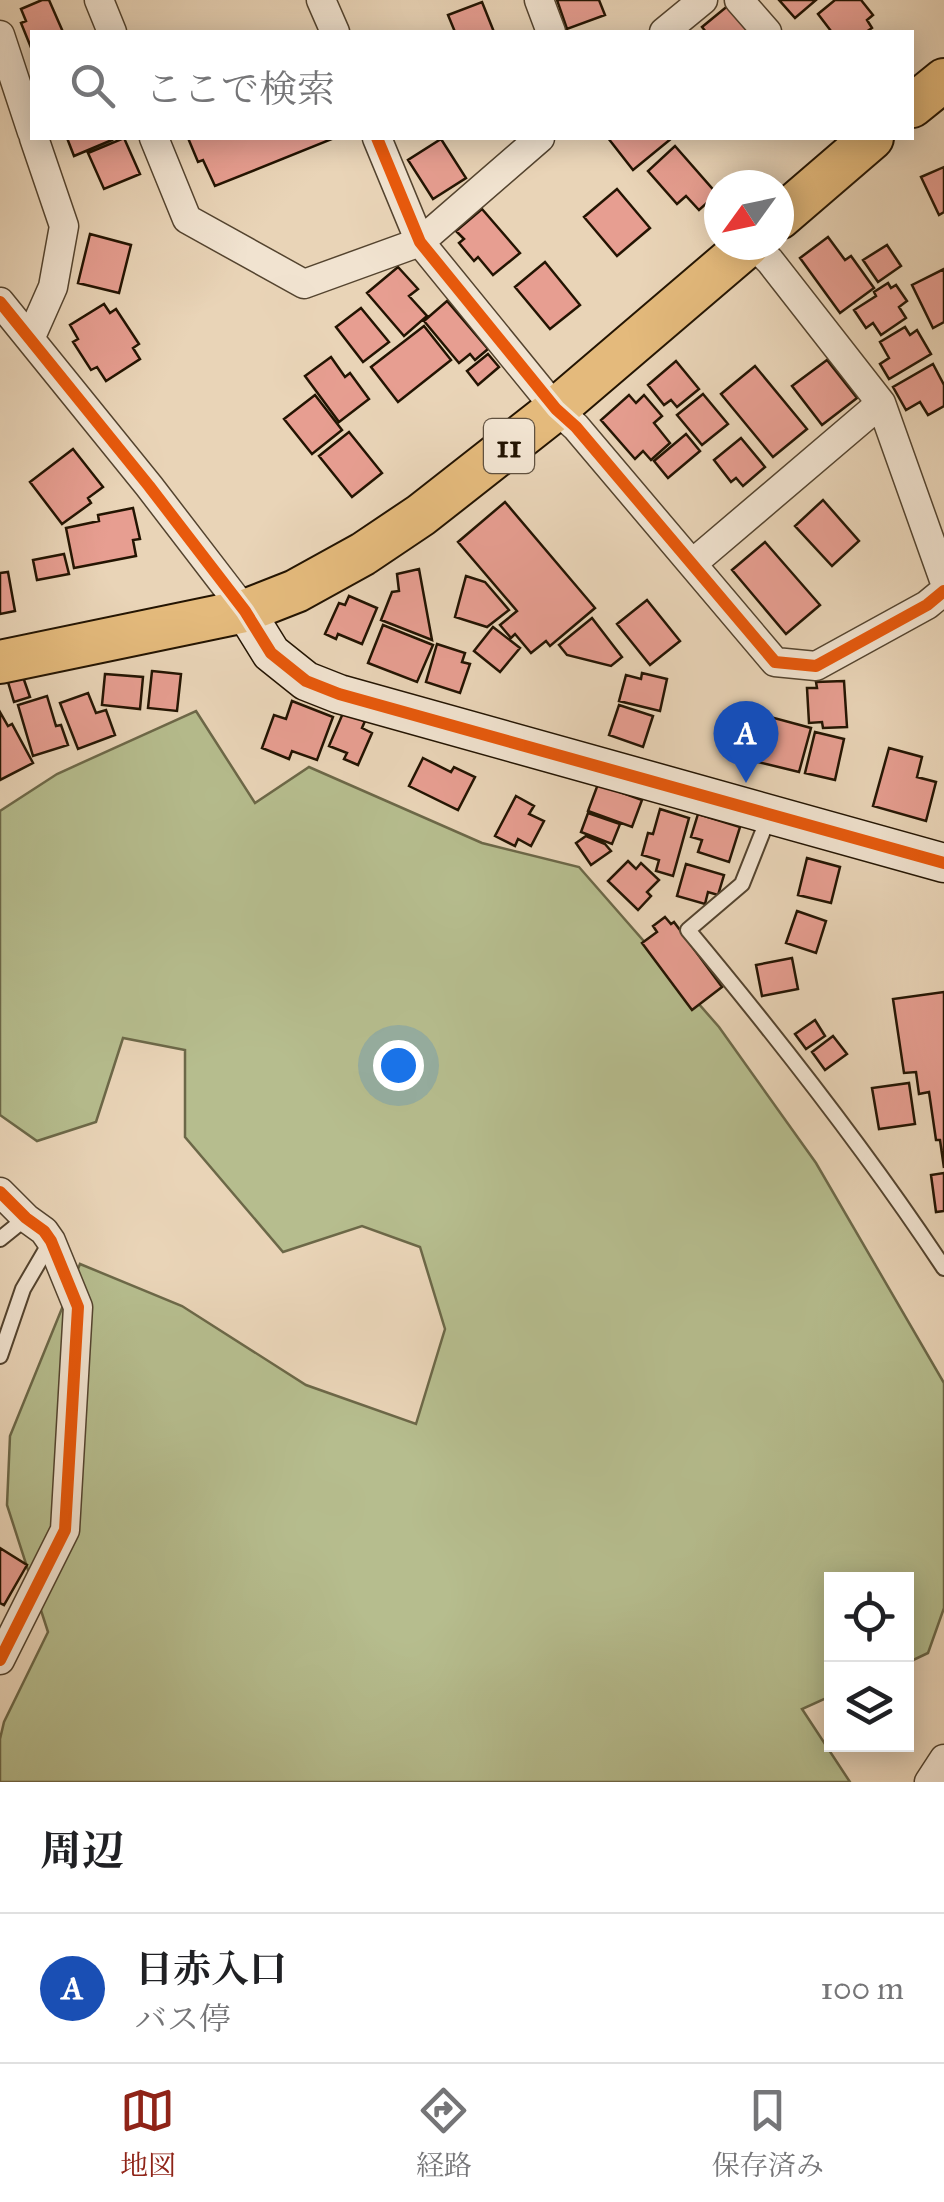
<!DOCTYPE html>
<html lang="ja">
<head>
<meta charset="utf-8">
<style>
  body { margin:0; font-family:"IM FELL Great Primer","Noto Serif JP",serif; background:#f2f2f2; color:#202124 }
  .controls { position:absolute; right:30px; bottom:30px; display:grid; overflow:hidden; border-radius:0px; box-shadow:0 5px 25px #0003 }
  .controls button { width:90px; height:90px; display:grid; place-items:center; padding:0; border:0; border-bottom:2px solid #e0e0e0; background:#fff; color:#202124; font:50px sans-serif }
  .compass { position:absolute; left:704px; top:170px; width:90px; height:90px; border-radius:50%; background:#fff; box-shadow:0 5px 25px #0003; rotate:237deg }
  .you { position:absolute; left:398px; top:1065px; width:35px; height:35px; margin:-25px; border:8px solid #fff; border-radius:50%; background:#1a73e8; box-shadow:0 0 0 15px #1a73e833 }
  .badge { display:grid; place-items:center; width:65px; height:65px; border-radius:50%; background:#8f2418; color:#fff; font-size:32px; font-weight:700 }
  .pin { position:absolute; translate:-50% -82px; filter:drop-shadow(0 2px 5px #0008) }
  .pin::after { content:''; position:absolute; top:52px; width:35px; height:30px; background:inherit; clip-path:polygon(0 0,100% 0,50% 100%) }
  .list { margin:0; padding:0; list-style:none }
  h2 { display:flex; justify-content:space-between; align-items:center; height:130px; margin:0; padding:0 40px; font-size:42px }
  h2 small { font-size:32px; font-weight:400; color:#757577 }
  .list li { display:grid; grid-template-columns:65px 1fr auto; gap:30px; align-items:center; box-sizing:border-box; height:150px; padding:0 40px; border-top:2px solid #e0e0e0 }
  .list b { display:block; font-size:38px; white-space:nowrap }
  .list p { margin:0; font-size:32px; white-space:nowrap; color:#757577 }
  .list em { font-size:32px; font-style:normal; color:#757577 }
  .icon { flex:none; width:55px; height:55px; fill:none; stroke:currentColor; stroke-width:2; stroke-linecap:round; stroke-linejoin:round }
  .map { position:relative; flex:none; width:944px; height:1782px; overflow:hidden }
  .search { position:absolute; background:#fff; box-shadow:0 5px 25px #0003; left:30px; right:30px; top:30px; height:110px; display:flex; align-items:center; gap:25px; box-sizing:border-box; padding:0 35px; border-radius:0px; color:#757577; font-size:38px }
  .sheet { height:280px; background:#fff }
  nav { display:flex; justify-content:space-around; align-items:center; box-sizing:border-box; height:140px; border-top:2px solid #e0e0e0; background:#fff; font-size:28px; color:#757577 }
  nav a { display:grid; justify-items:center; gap:5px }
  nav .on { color:#8f2418 }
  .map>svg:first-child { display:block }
</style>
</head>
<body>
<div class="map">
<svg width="944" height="1782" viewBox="0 0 944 1782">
  <rect width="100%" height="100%" fill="#e9d4b7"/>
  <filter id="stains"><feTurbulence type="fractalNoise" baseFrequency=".002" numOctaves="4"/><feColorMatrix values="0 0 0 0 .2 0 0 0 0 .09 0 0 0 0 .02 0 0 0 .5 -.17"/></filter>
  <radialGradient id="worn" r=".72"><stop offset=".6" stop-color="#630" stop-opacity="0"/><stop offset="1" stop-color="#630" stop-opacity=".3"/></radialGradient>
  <!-- green -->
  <path fill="#b6bd8e" stroke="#6c6848" stroke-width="2.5" d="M 196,711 L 255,803 L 309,767 L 482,843 L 579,867 L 719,1027 L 816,1163 L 944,1383 L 944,1608 L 928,1653 L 907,1663 L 906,1580 L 832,1580 L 831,1696 L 802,1709 L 850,1782 L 0,1782 L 0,1739 L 4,1722 L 48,1632 L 7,1505 L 10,1436 L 80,1264 L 182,1306 L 306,1385 L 416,1424 L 445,1329 L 420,1247 L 362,1226 L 283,1252 L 185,1137 L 185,1050 L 123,1038 L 96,1122 L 37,1141 L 0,1115 L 0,811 L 57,774 Z"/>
  <!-- building -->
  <path fill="#e79e91" stroke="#231402" stroke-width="2.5" d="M 42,0 L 49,0 L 63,32 L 32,32 L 32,50 L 21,23 L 26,21 L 21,9 Z
    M 557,0 L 599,0 L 605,15 L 567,29 Z
    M 779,0 L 816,0 L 795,18 Z
    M 835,0 L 861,0 L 873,15 L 867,20 L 872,28 L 866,32 L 829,32 L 831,31 L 818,14 Z
    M 482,2 L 494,32 L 455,32 L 448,15 Z
    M 730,4 L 750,30 L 747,32 L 706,32 L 702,27 Z
    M 67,138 L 111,138 L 112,140 L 74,156 Z
    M 124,138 L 140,174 L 104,189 L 88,153 Z
    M 188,138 L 332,138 L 332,139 L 215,186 L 203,160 L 198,162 Z
    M 608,138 L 672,138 L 633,170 Z
    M 441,139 L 466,178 L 433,199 L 408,160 Z
    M 675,146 L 717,194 L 699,210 L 686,196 L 677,204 L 648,171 Z
    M 944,167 L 944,212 L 939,215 L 921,177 Z
    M 617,189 L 650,228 L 617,256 L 584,217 Z
    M 482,209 L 520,253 L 493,275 L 478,257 L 474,261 L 459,243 L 464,239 L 456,231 Z
    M 90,234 L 131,245 L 119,293 L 78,283 Z
    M 828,237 L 845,260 L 851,256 L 874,288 L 840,313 L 800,258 Z
    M 887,245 L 901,266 L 878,282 L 863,260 Z
    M 545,262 L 580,305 L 550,329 L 515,287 Z
    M 398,267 L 418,289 L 409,296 L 427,316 L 404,336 L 367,293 Z
    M 944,269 L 944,322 L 933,328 L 912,285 Z
    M 888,283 L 891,288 L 896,285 L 907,301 L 899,307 L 906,318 L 881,335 L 873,323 L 866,328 L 854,310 L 876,296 L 874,292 Z
    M 447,301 L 488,349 L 475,360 L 470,354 L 459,363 L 424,321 Z
    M 104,304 L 110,313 L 116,309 L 139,344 L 133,348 L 140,359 L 106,381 L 97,367 L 91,370 L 73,342 L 78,339 L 70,325 Z
    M 361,308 L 389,342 L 363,362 L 336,327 Z
    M 424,326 L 451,360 L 398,402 L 371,367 Z
    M 905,327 L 910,335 L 917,330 L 931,354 L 889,379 L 880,364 L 889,358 L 880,342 Z
    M 488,354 L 499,367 L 478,385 L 467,371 Z
    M 331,357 L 345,377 L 350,373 L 369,399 L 339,422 L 305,376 Z
    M 827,360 L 857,398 L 822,425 L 792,386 Z
    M 676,361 L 699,389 L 677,407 L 671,400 L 664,405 L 648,385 Z
    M 933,364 L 944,385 L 944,406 L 928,415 L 920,402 L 906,410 L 893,387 Z
    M 755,366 L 807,429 L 773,457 L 721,394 Z
    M 703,394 L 728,424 L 702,445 L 677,415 Z
    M 315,395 L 342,430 L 312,454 L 284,419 Z
    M 629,395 L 636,403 L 644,395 L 662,416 L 654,423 L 670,443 L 651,460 L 643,451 L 635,459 L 601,420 Z
    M 349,432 L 382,473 L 352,497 L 319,456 Z
    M 686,434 L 700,451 L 668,478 L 654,461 Z
    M 741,438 L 765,467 L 743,486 L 736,478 L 731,482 L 714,460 Z
    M 73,449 L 103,487 L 88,498 L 91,503 L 62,524 L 30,482 Z
    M 823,500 L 859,541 L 832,566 L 795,526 Z
    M 505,502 L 595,608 L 550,646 L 546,641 L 531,653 L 515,634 L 511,638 L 500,625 L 517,611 L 458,542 Z
    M 133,508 L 140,539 L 133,540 L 136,556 L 74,568 L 66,528 L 99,521 L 98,515 Z
    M 765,542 L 820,605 L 786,634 L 732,570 Z
    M 64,554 L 69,574 L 37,580 L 33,560 Z
    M 419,569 L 432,640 L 381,620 L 392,592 L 399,591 L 397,574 Z
    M 8,572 L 15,611 L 0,614 L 0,573 Z
    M 466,576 L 485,582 L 509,610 L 487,627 L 455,617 Z
    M 349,596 L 377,608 L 362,644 L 338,634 L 336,639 L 325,634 L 339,603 L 345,605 Z
    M 647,600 L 680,641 L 650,665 L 617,624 Z
    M 592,618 L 622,657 L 611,666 L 567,655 L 559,645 Z
    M 383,625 L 433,645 L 417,682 L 368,663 Z
    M 493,627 L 520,648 L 500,672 L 474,651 Z
    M 437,644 L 465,653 L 462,662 L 470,664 L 460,693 L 426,682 Z
    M 152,671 L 181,674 L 177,711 L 148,708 Z
    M 642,673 L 667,679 L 660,711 L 619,701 L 626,675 L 641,679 Z
    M 105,674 L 143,677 L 140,709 L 102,705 Z
    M 23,677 L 30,697 L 14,702 L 8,682 Z
    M 844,681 L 847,727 L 823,728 L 822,722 L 809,723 L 807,688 L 817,688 L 816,682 Z
    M 88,693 L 96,713 L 106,710 L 115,735 L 78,749 L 60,703 Z
    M 47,696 L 56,726 L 61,725 L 68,745 L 33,756 L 18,705 Z
    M 292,701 L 333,717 L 317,760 L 292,751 L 289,759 L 262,748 L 274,715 L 286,719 Z
    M 619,705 L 653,716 L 643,747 L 609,735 Z
    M 0,712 L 8,726 L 12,724 L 33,763 L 0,780 Z
    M 343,713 L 365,721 L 362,728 L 372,733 L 358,765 L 344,759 L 347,753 L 329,746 Z
    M 759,714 L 811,728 L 799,772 L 754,761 L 763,726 L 756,724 Z
    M 815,732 L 844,739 L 835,780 L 805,773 Z
    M 889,748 L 922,757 L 917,777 L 936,782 L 926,821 L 873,806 Z
    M 423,758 L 451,772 L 454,767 L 475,777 L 458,810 L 409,786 Z
    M 598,784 L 642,800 L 632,827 L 588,811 Z
    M 516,796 L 534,806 L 529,814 L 544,821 L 531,846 L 518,839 L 515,846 L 495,836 Z
    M 660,809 L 689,818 L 673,876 L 656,871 L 659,860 L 642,855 L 648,833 L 653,834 Z
    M 588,813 L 620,824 L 612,844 L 581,832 Z
    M 698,814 L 740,827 L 729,862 L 698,852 L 702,840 L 691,837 Z
    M 586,836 L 605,844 L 611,851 L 591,865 L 576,843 Z
    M 807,858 L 840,867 L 831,903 L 798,895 Z
    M 628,861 L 636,869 L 641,863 L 659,880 L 647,892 L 651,896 L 638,910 L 608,881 Z
    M 686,864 L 724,875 L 718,895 L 708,892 L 705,904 L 677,896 Z
    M 797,911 L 826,921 L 816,953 L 786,943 Z
    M 665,917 L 671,924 L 674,922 L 722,987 L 692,1010 L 642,943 L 657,932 L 653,926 Z
    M 792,958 L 798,989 L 762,996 L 756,965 Z
    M 944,992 L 944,1168 L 940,1140 L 936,1140 L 929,1092 L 919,1094 L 916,1072 L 904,1073 L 893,999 Z
    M 815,1020 L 825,1036 L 806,1049 L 795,1034 Z
    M 833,1036 L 847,1054 L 825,1070 L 812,1052 Z
    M 909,1083 L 915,1124 L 879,1129 L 872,1088 Z
    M 944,1173 L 944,1211 L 936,1212 L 931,1175 Z
    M 0,1548 L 27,1565 L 4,1605 L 0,1603 Z"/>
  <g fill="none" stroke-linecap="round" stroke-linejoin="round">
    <!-- lane casing -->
    <g stroke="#54442f" stroke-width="18">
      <path id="lane" d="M 769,816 L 742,884 L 688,930 C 778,1038 866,1150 944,1268
        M 0,1239 L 26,1218
        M 0,1356 L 23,1289 L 51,1241"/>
    </g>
    <!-- street casing -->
    <g stroke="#54442f" stroke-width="31">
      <path id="street" d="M 99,0 L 112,32
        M 321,0 L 335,32
        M 539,0 L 551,32
        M 739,0 L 767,32
        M 664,32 L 703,0
        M 0,35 L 32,132
        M 154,138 L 187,219 L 304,284 L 420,242 L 540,138
        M 377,138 L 420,242 L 556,409 L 576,427 L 775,662 L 816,666 L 927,605 L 944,591
        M 754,245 L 770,261 L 881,403 L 944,580
        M 0,302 L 149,486 L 245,611
        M 30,339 L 53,287 L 64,226 L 34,138
        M 693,563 L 881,403
        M 0,1192 L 26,1218 L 44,1231 L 51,1241 L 78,1307 L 65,1530 L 0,1660
        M 929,1782 L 944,1759"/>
    </g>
    <!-- secondary casing -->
    <g stroke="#231402" stroke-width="41">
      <path id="secondary" d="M 245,611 L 271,653 L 306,681 L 339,694 L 944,863"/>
    </g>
    <!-- primary casing -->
    <g stroke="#231402" stroke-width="46">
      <path id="primary" d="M 912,106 L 944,80
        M 779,218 L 872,138
        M 0,662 L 245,611 L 296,591 L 363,554 L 421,515 L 556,409 L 748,245"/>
    </g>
    <!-- lane -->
    <use href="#lane" stroke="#f1e3d0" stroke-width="14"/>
    <!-- street -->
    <use href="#street" stroke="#f1e3d0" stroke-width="28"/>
    <!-- secondary -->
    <use href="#secondary" stroke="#f1e3d0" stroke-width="38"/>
    <!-- primary -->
    <use href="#primary" stroke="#e4ba7c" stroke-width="42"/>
    <!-- cycleway casing -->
    <g stroke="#f1e3d0" stroke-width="19">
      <path id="cycleway" d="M 377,138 L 420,242 L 556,409 L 576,427 L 775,662 L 816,666 L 927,605 L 944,591
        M 0,302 L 149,486 L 245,611 L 271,653 L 306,681 L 339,694 L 944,863
        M 0,1192 L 26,1218 L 44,1231 L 51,1241 L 78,1307 L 65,1530 L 0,1660"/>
    </g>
    <!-- cycleway -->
    <use href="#cycleway" stroke="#e8590c" stroke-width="12"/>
  </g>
  <g text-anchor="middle" stroke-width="8" stroke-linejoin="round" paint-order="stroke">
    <!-- shield labels -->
    <rect fill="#f1e3d0" stroke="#615240" stroke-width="2.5" x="484" y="419" width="50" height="54" rx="8"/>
    <g font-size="32" font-weight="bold" fill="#231402">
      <text x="509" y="457">11</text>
    </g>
  </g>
  <rect width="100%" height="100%" filter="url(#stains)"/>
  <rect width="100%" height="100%" fill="url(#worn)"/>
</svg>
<div class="controls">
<button><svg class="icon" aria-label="locate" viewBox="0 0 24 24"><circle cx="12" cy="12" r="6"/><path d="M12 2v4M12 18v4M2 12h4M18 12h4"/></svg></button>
<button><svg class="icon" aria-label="layers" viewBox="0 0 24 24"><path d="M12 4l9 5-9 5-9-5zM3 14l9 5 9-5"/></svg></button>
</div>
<svg class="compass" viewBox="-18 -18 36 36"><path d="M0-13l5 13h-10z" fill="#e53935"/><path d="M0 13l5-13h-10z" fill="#757577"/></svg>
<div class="you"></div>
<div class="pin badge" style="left:746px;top:783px;background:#1a4fb4">A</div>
<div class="search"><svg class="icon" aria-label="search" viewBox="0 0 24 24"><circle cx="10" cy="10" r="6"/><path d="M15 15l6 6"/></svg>ここで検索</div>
</div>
<section class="sheet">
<h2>周辺<small></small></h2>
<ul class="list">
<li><span class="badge" style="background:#1a4fb4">A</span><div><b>日赤入口</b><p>バス停</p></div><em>100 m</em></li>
</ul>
</section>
<nav>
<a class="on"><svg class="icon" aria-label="map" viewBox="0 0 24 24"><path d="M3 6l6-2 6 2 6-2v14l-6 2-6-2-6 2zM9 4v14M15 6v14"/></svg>地図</a>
<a><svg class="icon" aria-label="directions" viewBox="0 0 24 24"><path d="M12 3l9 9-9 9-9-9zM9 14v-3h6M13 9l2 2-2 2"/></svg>経路</a>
<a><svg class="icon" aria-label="saved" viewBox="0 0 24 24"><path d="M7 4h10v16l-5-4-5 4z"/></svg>保存済み</a>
</nav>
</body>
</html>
